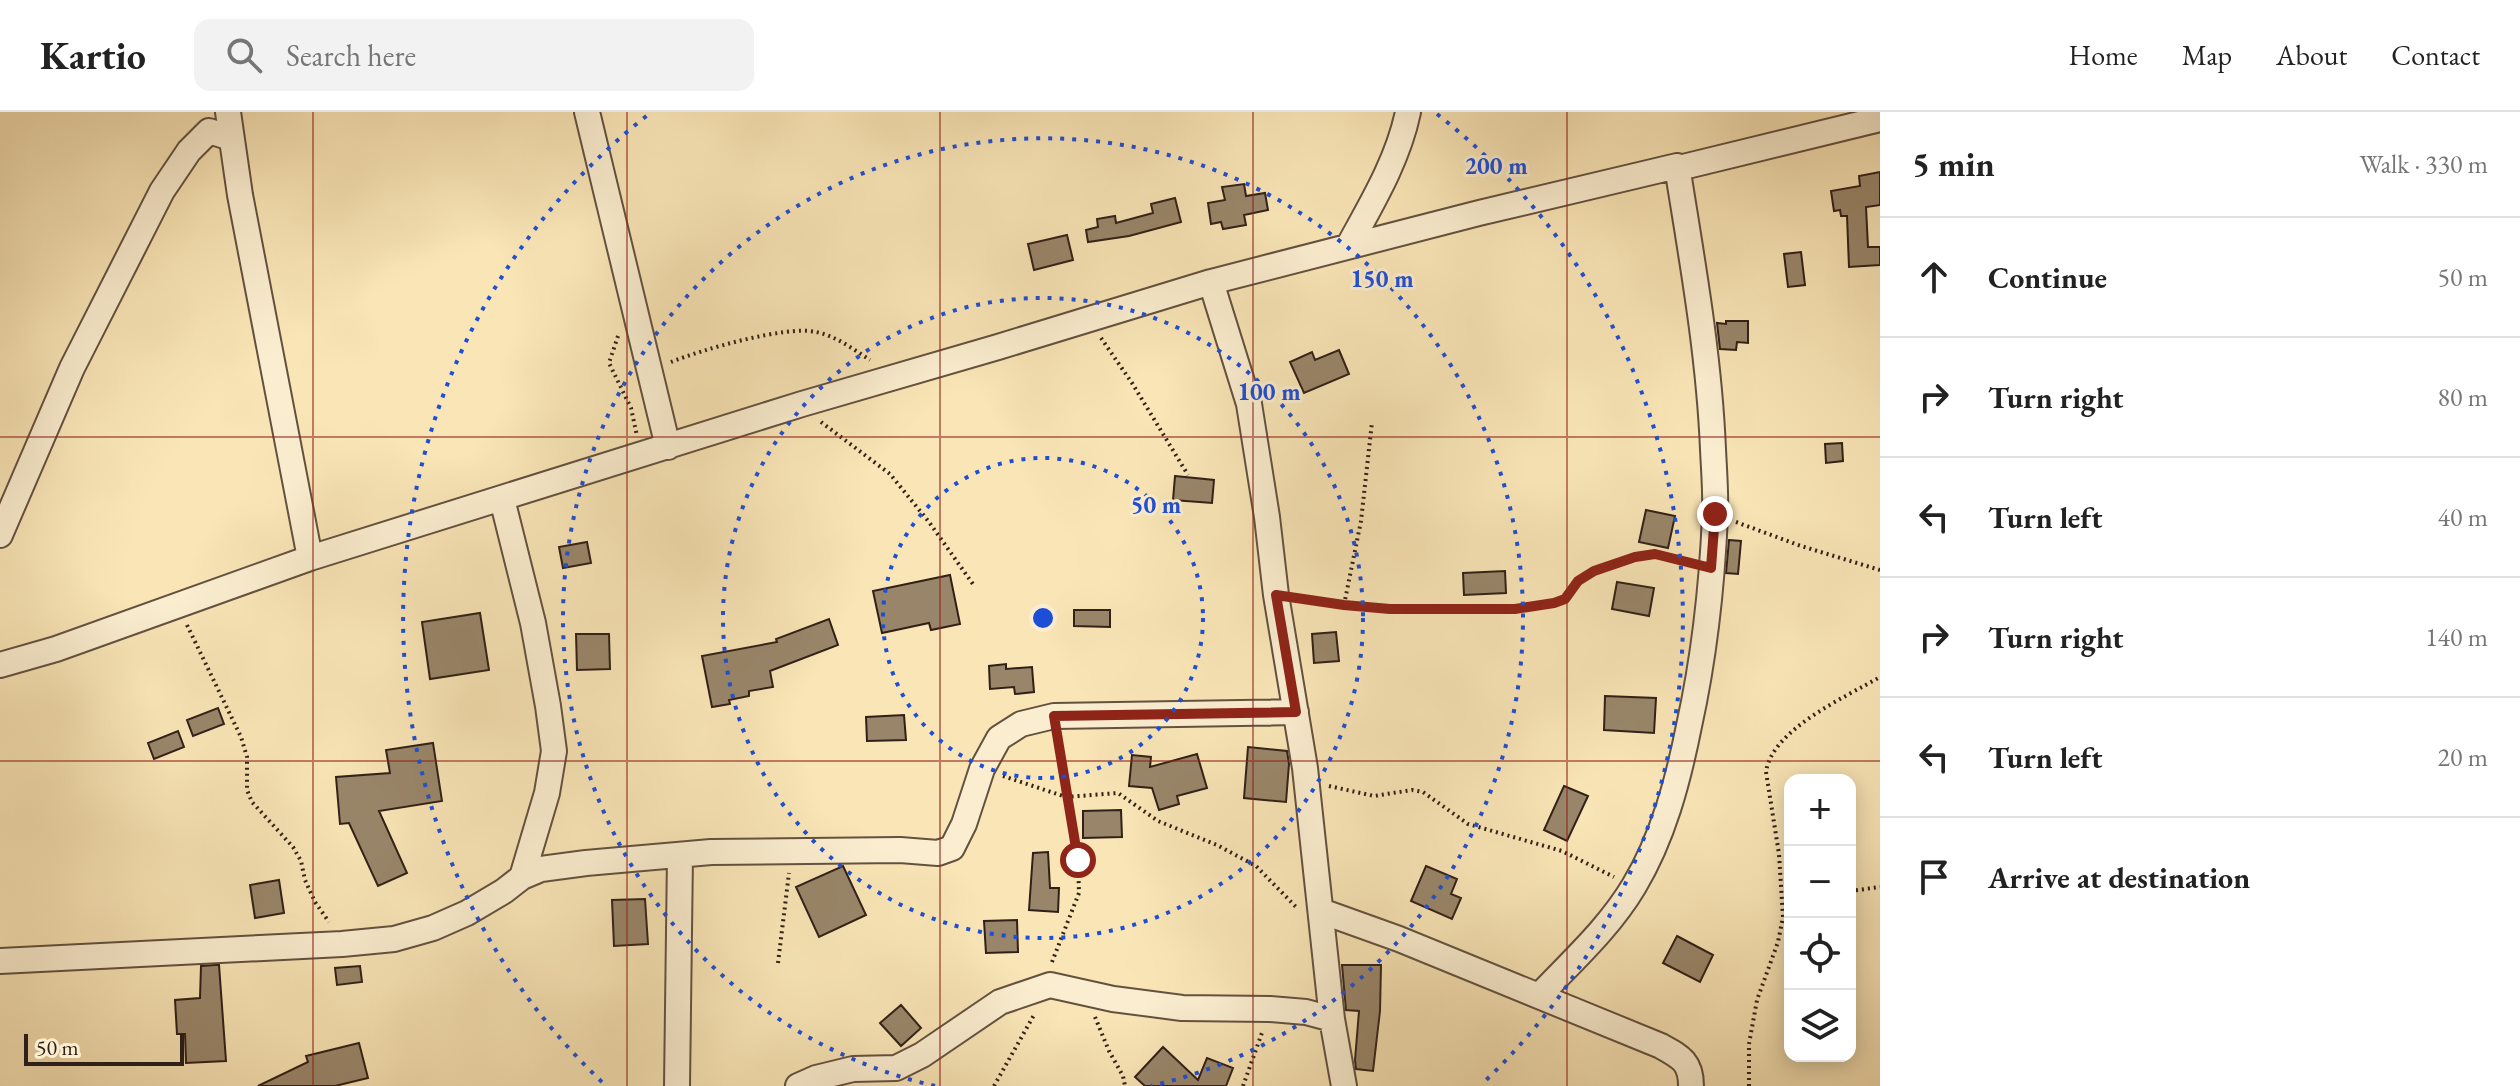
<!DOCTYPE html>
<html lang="en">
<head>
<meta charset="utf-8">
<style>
  body { margin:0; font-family:"EB Garamond",serif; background:#f2f2f2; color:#222 }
  .controls { position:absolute; right:24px; bottom:24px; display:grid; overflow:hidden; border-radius:16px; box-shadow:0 4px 20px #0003 }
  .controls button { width:72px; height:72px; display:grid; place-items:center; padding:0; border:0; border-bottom:2px solid #e0e0e0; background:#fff; color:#222; font:40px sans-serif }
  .scale { position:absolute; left:24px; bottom:20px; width:160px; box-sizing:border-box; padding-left:8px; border:4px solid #312018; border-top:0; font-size:22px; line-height:28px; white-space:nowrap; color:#312018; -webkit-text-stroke:6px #fbeed0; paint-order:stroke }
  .stop { position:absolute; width:24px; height:24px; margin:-18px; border:6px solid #8f2418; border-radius:50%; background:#fff }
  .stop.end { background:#8f2418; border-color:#fff; box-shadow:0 2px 8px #0008 }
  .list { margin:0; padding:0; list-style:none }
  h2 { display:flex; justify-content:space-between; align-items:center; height:104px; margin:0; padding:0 32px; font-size:34px }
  h2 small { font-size:26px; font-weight:400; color:#767676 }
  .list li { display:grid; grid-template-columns:52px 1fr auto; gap:24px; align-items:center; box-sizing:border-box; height:120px; padding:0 32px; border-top:2px solid #e0e0e0 }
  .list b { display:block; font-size:30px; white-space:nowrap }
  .list em { font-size:26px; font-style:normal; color:#767676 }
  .icon { flex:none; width:44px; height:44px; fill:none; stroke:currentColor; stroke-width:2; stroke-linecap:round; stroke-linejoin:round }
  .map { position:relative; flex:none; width:1880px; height:974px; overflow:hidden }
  header { display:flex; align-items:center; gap:48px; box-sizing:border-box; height:112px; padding:0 40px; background:#fff; border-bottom:2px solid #e0e0e0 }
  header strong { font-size:38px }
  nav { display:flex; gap:44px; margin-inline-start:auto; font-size:28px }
  .search { width:560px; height:72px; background:#f2f2f2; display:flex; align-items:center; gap:20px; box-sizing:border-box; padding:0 28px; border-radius:16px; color:#767676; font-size:30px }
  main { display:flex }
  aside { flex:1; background:#fff }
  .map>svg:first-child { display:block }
</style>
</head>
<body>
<header>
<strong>Kartio</strong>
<div class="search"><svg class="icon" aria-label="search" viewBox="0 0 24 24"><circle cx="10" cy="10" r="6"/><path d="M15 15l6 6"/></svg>Search here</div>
<nav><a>Home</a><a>Map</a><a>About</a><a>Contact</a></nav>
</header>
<main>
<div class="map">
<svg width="1880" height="974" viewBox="0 0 1880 974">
  <rect width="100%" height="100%" fill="#f9e5b6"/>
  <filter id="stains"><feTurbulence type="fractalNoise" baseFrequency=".0025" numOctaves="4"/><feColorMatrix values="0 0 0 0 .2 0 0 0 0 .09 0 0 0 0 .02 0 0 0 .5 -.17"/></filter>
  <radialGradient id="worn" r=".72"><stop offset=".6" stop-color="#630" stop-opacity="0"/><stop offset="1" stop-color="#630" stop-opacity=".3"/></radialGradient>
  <!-- building -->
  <path fill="#99866a" stroke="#312018" stroke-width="2" d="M 1880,60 L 1880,93 L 1866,95 L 1868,135 L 1880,135 L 1880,153 L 1849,155 L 1847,104 L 1841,104 L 1840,98 L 1834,99 L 1831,79 L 1860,74 L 1859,64 Z
    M 1244,72 L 1246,84 L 1265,81 L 1268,98 L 1244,103 L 1246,113 L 1223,117 L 1221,110 L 1211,112 L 1208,91 L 1225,88 L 1222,75 Z
    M 1175,86 L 1181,110 L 1129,124 L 1088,130 L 1086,118 L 1098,115 L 1097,107 L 1115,104 L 1116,111 L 1153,101 L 1151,92 Z
    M 1067,123 L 1073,148 L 1034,158 L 1028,132 Z
    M 1801,140 L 1805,173 L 1788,175 L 1784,142 Z
    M 1726,209 L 1748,209 L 1748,231 L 1737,230 L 1736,238 L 1720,237 L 1717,211 L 1726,212 Z
    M 1339,238 L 1349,262 L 1304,281 L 1290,250 L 1312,240 L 1315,248 Z
    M 1842,331 L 1843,349 L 1826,351 L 1825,332 Z
    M 1175,364 L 1214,368 L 1212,391 L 1173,388 Z
    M 1646,398 L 1675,404 L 1668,436 L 1639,430 Z
    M 1729,428 L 1741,429 L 1738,462 L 1726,461 Z
    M 587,430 L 591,451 L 563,456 L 559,435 Z
    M 1505,459 L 1506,481 L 1464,483 L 1463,461 Z
    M 950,463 L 960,512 L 931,518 L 929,511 L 882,521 L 873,479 Z
    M 1617,470 L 1654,476 L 1649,504 L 1612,497 Z
    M 1074,498 L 1110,498 L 1110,515 L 1074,514 Z
    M 480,501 L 489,558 L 430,567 L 422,510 Z
    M 829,507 L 838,533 L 770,559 L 773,575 L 749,579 L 749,584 L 729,588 L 730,592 L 712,595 L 702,544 L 777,530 L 776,527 Z
    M 1336,520 L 1339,549 L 1314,551 L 1312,522 Z
    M 576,522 L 609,522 L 610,557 L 577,558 Z
    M 1006,552 L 1006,557 L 1032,555 L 1034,580 L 1015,582 L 1014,575 L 990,577 L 989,554 Z
    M 1605,584 L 1656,586 L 1654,621 L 1604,618 Z
    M 218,596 L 224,612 L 193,624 L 187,608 Z
    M 904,603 L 906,628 L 867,629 L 866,605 Z
    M 178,619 L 184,635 L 154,647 L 148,631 Z
    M 433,631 L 442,689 L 379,699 L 407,761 L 378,774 L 349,711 L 340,712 L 336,665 L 390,661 L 386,638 Z
    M 1248,635 L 1287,639 L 1289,652 L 1286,690 L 1244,686 Z
    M 1197,642 L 1207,676 L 1177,684 L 1179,692 L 1159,698 L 1152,676 L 1129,674 L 1132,643 L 1151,645 L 1150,655 Z
    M 1564,674 L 1588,684 L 1567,729 L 1544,718 Z
    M 1121,698 L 1122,725 L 1083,726 L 1083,699 Z
    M 1048,740 L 1050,776 L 1059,776 L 1058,800 L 1029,798 L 1033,741 Z
    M 843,754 L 866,803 L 819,825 L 796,775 Z
    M 1426,754 L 1457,767 L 1451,782 L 1461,786 L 1452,807 L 1411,789 Z
    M 279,768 L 284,801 L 255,806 L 250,773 Z
    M 645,787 L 648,832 L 614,834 L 612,788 Z
    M 1017,808 L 1018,840 L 986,841 L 984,809 Z
    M 1677,824 L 1713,843 L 1700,870 L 1663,851 Z
    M 215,853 L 219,853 L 226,949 L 186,951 L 185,922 L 177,922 L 175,888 L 200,886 L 201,854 Z
    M 1342,853 L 1381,853 L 1380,899 L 1373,959 L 1356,957 L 1355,948 L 1359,899 L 1346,898 Z
    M 360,854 L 362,870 L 337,873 L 335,856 Z
    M 901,893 L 921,916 L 901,934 L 880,911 Z
    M 359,931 L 368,966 L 335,974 L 258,974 L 308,950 L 306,944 Z
    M 1163,935 L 1198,968 L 1207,946 L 1233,956 L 1226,974 L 1145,974 L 1135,965 Z"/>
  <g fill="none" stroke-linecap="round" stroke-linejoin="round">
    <!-- street casing -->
    <g stroke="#635140" stroke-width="28">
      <path id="street" d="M 228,0 L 240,83 L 310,446
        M 587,0 L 668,335
        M 1349,133 C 1372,91 1398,48 1408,0
        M 1211,170 L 1249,292 L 1267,405 L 1276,483 L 1305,656 L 1332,907 L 1344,974
        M 502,387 L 533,511 L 548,594 L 554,639 L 547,681 L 522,765
        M 0,423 L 72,256 L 162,79 L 189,39 L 209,19 L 231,26
        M 0,553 L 56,537 L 310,446 L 802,292 L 998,235 L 1211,170 L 1479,101 L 1677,54 L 1679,56 L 1880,7
        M 1321,799 L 1399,827 L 1661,934 C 1681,945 1691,950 1691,974
        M 0,849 L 342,832 L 394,827 L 433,816 L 467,801 L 504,779 L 522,765 L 541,757 L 586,751 L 711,740 L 900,738 L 938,741 L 952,736 L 964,712 L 982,657 L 999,626 L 1021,612 L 1054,604 L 1296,600
        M 1539,884 C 1572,849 1609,816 1634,774 C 1663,726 1678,669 1689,614 C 1704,546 1712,474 1715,404 C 1716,382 1714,359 1713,337 C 1709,242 1692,148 1677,54
        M 677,974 L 680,743
        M 798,974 L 816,966 L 853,957 L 896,956 L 922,943 L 1000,890 L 1050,873 L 1113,887 L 1182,896 L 1270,897 L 1306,900 L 1332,907"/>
    </g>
    <!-- path -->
    <path stroke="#312018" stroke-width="4" stroke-dasharray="2 4" stroke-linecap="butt" d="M 618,224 L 609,251 L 631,296 L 637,324
      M 1101,226 L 1132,271 L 1188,363
      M 671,250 C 701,238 786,213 816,220 C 836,224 853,237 870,248
      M 821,310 L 890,362 L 929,410 L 975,475
      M 1736,410 L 1801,434 L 1880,458
      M 1298,486 L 1390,497 L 1515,497 L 1565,487 L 1578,469 L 1594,459 L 1635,445 L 1655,442 L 1692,451
      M 1344,493 L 1361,409 L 1372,310
      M 187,513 L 241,625 L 247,645 L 247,678 L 252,690 L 293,735 L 301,749 L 305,768 L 315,790 L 329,810
      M 1003,664 L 1066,685 L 1118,681 L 1158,709 L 1217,733 L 1256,754 L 1298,797
      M 1329,674 L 1374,684 L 1412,678 L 1423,680 L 1468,712 L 1562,739 L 1614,765
      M 1850,779 L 1880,775
      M 1052,850 L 1079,781 L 1078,748 L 1059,626
      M 778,851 L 789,761
      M 1095,905 L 1109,939 L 1123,964 L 1125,974
      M 994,974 L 1034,903
      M 1243,974 L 1263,918
      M 1749,974 L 1749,932 L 1757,888 L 1778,830 L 1783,805 L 1779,742 L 1766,660 C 1772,617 1846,585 1880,565"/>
    <!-- street -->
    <use href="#street" stroke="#fbeed0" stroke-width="24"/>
  </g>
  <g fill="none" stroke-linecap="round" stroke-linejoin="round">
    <!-- route -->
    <path stroke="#8f2418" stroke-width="10" d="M 1078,748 L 1054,604 L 1296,600 L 1276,483 L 1344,493 L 1390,497 L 1515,497 L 1554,491 L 1565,487 L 1578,469 L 1594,459 L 1635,445 L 1655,442 L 1711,456 L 1715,402"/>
  </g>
  <!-- grid -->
  <path fill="none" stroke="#8f2418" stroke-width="2" stroke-opacity="0.55" d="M 313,0 L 313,974M 627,0 L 627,974M 940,0 L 940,974M 1253,0 L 1253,974M 1567,0 L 1567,974M 0,325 L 1880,325M 0,649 L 1880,649"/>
  <!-- distance rings -->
  <g fill="none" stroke="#1d4ed8" stroke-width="4" stroke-dasharray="4 8">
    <circle cx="1043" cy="506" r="160"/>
    <circle cx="1043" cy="506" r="320"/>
    <path d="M935 974A480 480 0 1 1 1151 974"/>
    <path d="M602 970A640 640 0 0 1 649 2M1437 2A640 640 0 0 1 1484 970"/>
  </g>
  <circle cx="1043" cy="506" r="12" fill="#1d4ed8" stroke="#fbeed0" stroke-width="4"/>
  <g font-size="24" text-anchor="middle" font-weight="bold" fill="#1d4ed8" stroke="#fbeed0" stroke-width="6" stroke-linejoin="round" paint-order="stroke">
    <text x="1496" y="62">200 m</text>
    <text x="1382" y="175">150 m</text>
    <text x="1269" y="288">100 m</text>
    <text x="1156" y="401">50 m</text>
  </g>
  <rect width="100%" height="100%" filter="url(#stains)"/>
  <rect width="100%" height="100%" fill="url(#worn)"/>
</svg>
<div class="controls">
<button>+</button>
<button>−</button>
<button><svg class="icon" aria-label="locate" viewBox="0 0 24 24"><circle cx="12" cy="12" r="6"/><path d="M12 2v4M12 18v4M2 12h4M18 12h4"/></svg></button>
<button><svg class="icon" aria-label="layers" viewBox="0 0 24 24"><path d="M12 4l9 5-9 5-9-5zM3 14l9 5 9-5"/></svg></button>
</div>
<div class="scale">50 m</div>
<div class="stop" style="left:1078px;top:748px"></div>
<div class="stop end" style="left:1715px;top:402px"></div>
</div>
<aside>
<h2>5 min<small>Walk · 330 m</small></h2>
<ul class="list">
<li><svg class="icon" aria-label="ahead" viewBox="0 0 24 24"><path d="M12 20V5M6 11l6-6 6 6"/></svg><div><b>Continue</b></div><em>50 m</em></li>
<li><svg class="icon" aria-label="right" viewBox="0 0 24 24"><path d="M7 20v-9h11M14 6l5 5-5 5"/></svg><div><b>Turn right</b></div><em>80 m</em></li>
<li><svg class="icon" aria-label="left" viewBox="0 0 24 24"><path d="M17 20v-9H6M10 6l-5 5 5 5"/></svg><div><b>Turn left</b></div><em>40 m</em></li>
<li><svg class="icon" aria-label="right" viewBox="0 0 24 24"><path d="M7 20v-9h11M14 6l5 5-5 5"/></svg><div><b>Turn right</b></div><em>140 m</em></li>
<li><svg class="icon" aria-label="left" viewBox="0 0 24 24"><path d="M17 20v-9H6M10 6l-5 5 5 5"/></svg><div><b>Turn left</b></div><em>20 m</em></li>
<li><svg class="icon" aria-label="arrive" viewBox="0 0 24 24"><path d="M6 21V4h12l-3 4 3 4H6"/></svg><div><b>Arrive at destination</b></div></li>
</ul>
</aside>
</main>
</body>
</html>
